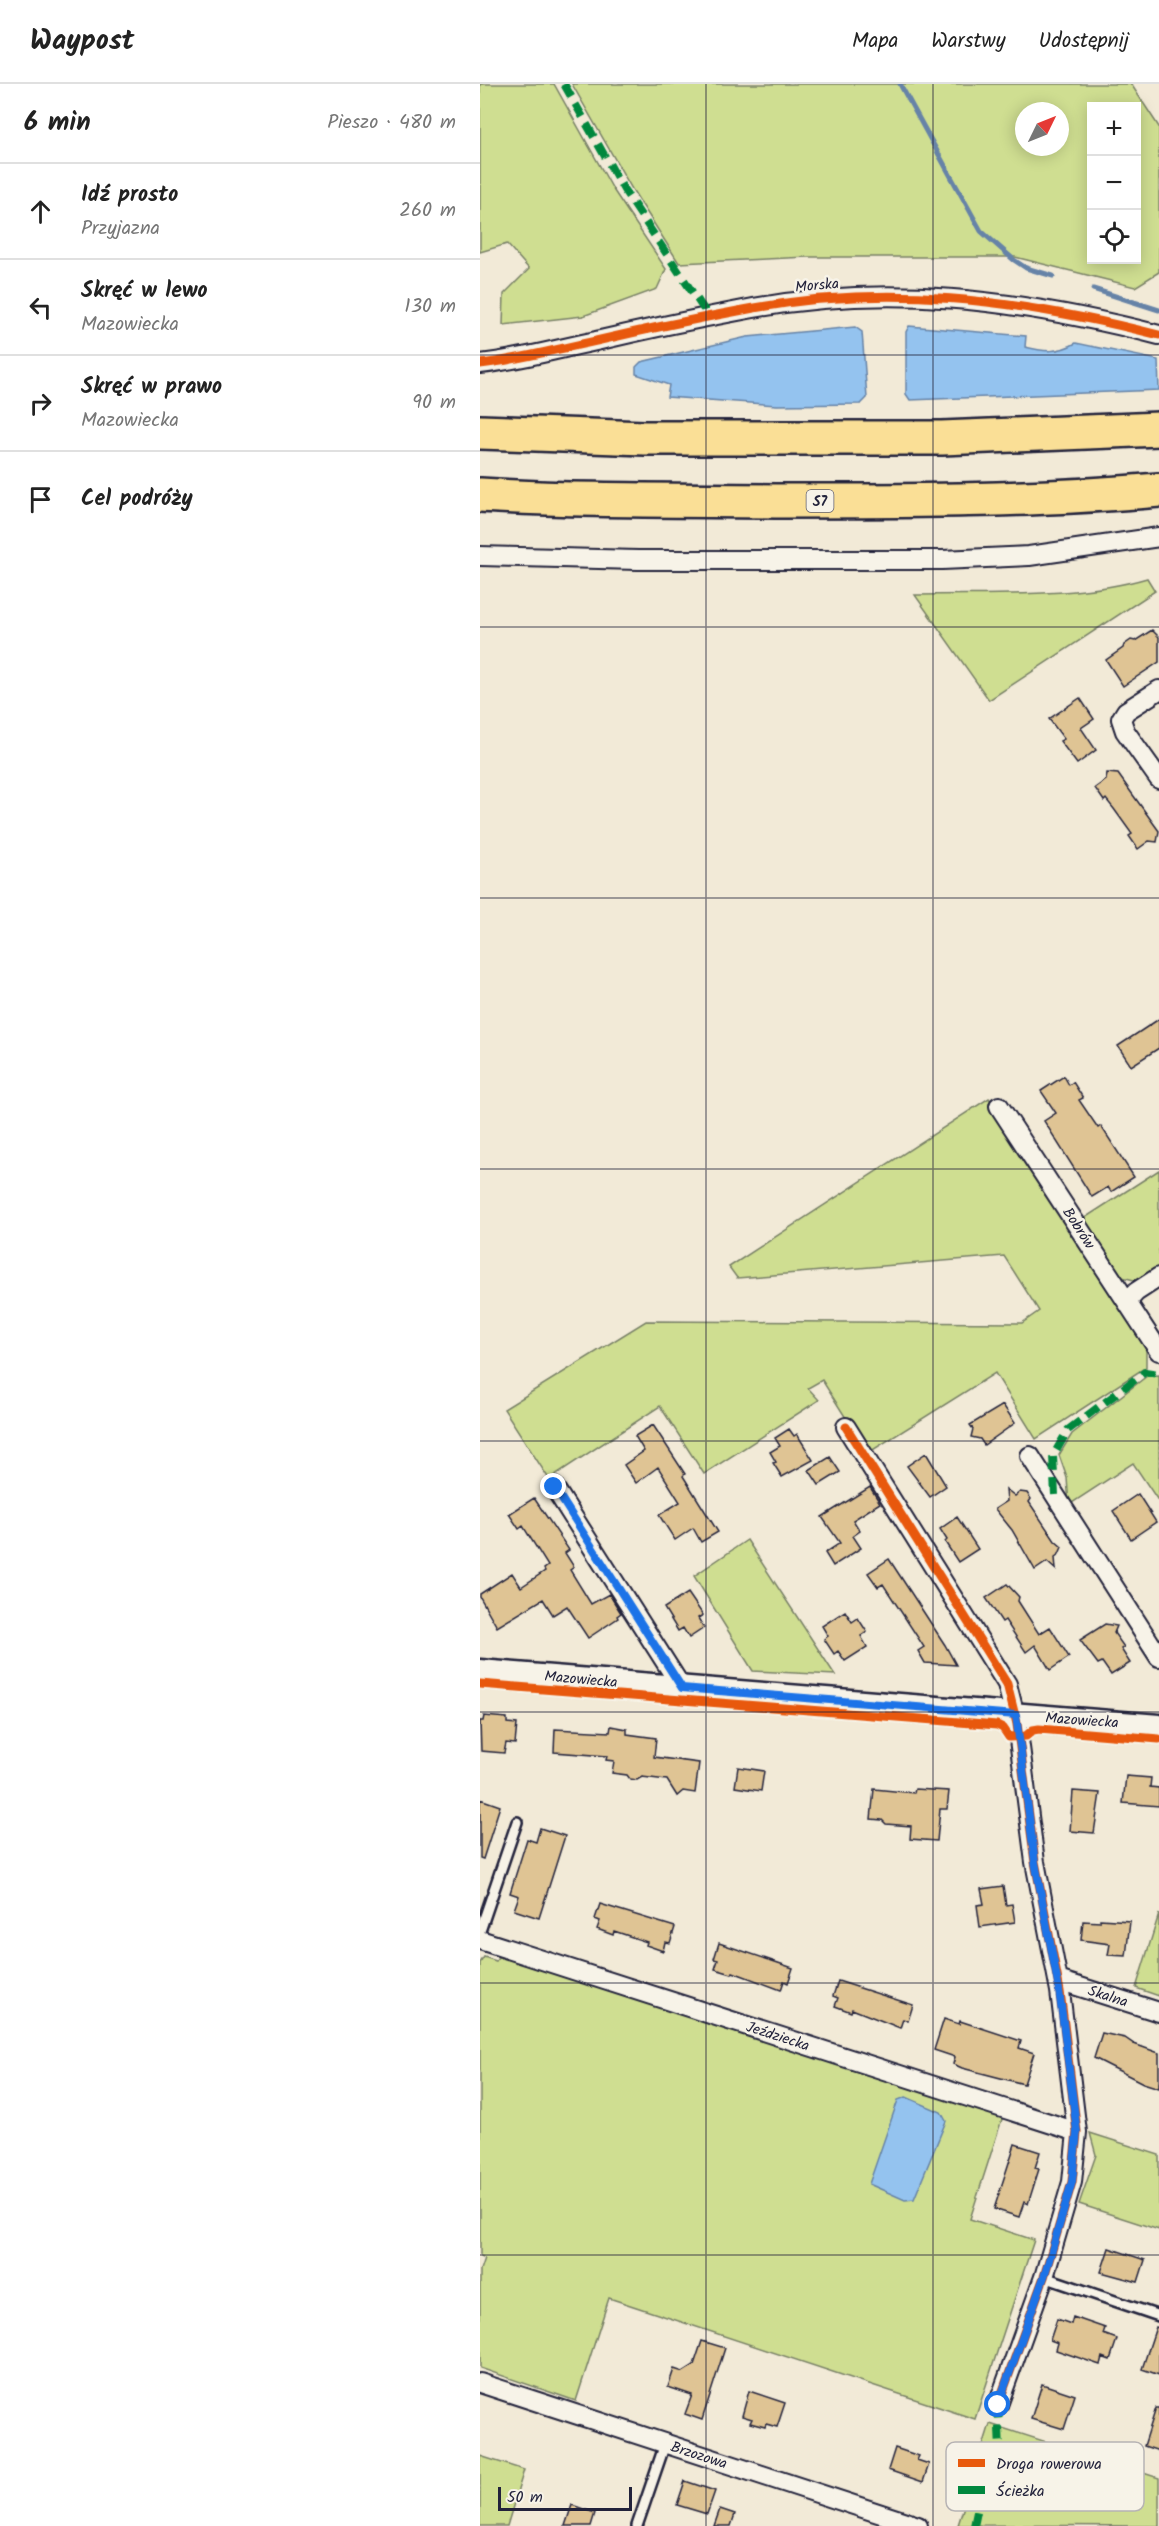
<!DOCTYPE html>
<html lang="pl">
<head>
<meta charset="utf-8">
<style>
  body { margin:0; font-family:Kalam,sans-serif; background:#f6f6f6; color:#222 }
  .controls { position:absolute; right:18px; top:18px; display:grid; overflow:hidden; border-radius:0px; box-shadow:0 3px 15px #0003 }
  .controls button { width:54px; height:54px; display:grid; place-items:center; padding:0; border:0; border-bottom:2px solid #e0e0e0; background:#fff; color:#222; font:30px sans-serif }
  .compass { position:absolute; left:535px; top:18px; width:54px; height:54px; border-radius:50%; background:#fff; box-shadow:0 3px 15px #0003; rotate:47deg }
  .scale { position:absolute; left:18px; bottom:15px; width:134px; box-sizing:border-box; padding-left:6px; border:3px solid #22223b; border-top:0; font-size:16px; line-height:21px; white-space:nowrap; color:#22223b; -webkit-text-stroke:4px #f7f3e8; paint-order:stroke }
  .stop { position:absolute; width:18px; height:18px; margin:-14px; border:4px solid #1a73e8; border-radius:50%; background:#fff }
  .stop.end { background:#1a73e8; border-color:#fff; box-shadow:0 2px 6px #0008 }
  .list { margin:0; padding:0; list-style:none }
  h2 { display:flex; justify-content:space-between; align-items:center; height:78px; margin:0; padding:0 24px; font-size:26px }
  h2 small { font-size:20px; font-weight:400; color:#767676 }
  .list li { display:grid; grid-template-columns:39px 1fr auto; gap:18px; align-items:center; box-sizing:border-box; height:96px; padding:0 24px; border-top:2px solid #e0e0e0 }
  .list b { display:block; font-size:22px; white-space:nowrap }
  .list p { margin:0; font-size:20px; white-space:nowrap; color:#767676 }
  .list em { font-size:20px; font-style:normal; color:#767676 }
  .icon { flex:none; width:33px; height:33px; fill:none; stroke:currentColor; stroke-width:2; stroke-linecap:round; stroke-linejoin:round }
  .map { position:relative; flex:none; width:679px; height:2442px; overflow:hidden }
  header { display:flex; align-items:center; gap:36px; box-sizing:border-box; height:84px; padding:0 30px; background:#fff; border-bottom:2px solid #e0e0e0 }
  header strong { font-size:28px }
  nav { display:flex; gap:33px; margin-inline-start:auto; font-size:21px }
  main { display:flex }
  aside { flex:1; background:#fff }
  .map>svg:first-child { display:block }
</style>
</head>
<body>
<header>
<strong>Waypost</strong>
<nav><a>Mapa</a><a>Warstwy</a><a>Udostępnij</a></nav>
</header>
<main>
<aside>
<h2>6 min<small>Pieszo · 480 m</small></h2>
<ul class="list">
<li><svg class="icon" aria-label="ahead" viewBox="0 0 24 24"><path d="M12 20V5M6 11l6-6 6 6"/></svg><div><b>Idź prosto</b><p>Przyjazna</p></div><em>260 m</em></li>
<li><svg class="icon" aria-label="left" viewBox="0 0 24 24"><path d="M17 20v-9H6M10 6l-5 5 5 5"/></svg><div><b>Skręć w lewo</b><p>Mazowiecka</p></div><em>130 m</em></li>
<li><svg class="icon" aria-label="right" viewBox="0 0 24 24"><path d="M7 20v-9h11M14 6l5 5-5 5"/></svg><div><b>Skręć w prawo</b><p>Mazowiecka</p></div><em>90 m</em></li>
<li><svg class="icon" aria-label="arrive" viewBox="0 0 24 24"><path d="M6 21V4h12l-3 4 3 4H6"/></svg><div><b>Cel podróży</b></div></li>
</ul>
</aside>
<div class="map">
<svg width="679" height="2442" viewBox="0 0 679 2442">
  <rect width="100%" height="100%" fill="#f2ead7"/>
  <filter id="ink" filterUnits="userSpaceOnUse"><feTurbulence type="fractalNoise" baseFrequency=".0167" numOctaves="2"/><feDisplacementMap in="SourceGraphic" scale="12" xChannelSelector="R" yChannelSelector="G"/><feConvolveMatrix kernelMatrix="1 2 1 2 8 2 1 2 1" color-interpolation-filters="sRGB"/></filter>
  <g filter="url(#ink)">
    <!-- green -->
    <path fill="#cfde91" stroke="#788066" stroke-width="1.5" fill-rule="evenodd" d="M 0,0 L 74,0 L 134,107 L 186,185 L 177,205 L 103,232 L 23,241 L 24,210 L 49,185 L 27,160 L 0,168 Z
      M 92,0 L 651,0 L 679,43 L 679,188 L 655,203 L 535,173 L 328,173 L 199,179 L 152,105 ZM 612,22 L 656,22 L 656,176 L 612,176 ZM 544,27 L 580,27 L 580,63 L 544,63 Z
      M 667,494 L 675,507 L 509,616 L 435,511 C 509,509 596,515 667,494 Z
      M 509,1014 L 666,1258 L 666,1283 L 556,1355 L 515,1289 L 388,1369 L 342,1296 L 328,1304 L 339,1316 L 224,1390 L 180,1322 L 69,1395 L 24,1325 L 166,1237 L 542,1239 L 559,1227 L 524,1172 L 257,1194 L 249,1183 Z
      M 679,1086 L 679,1183 L 658,1197 L 642,1193 L 603,1135 Z
      M 679,1291 L 679,1418 L 653,1379 L 589,1421 L 587,1394 L 579,1371 L 592,1350 L 667,1292 Z
      M 267,1456 L 355,1591 L 273,1587 L 214,1492 Z
      M 679,1830 L 679,1912 L 656,1904 Z
      M 20,1870 L 523,2032 L 490,2135 L 554,2156 L 495,2335 L 129,2214 L 96,2317 L 0,2284 L 0,2186 L 4,2174 L 0,2172 L 0,1879 L 4,1873 L 16,1877 Z
      M 610,2049 L 679,2071 L 679,2146 L 599,2120 L 616,2071 Z
      M 510,2340 L 679,2394 L 679,2442 L 478,2441 Z
      M 0,2372 L 44,2386 L 27,2442 L 0,2442 Z"/>
    <!-- water -->
    <path fill="#94c3ef" stroke="#6683a7" stroke-width="1.5" d="M 429,242 L 546,252 L 545,263 C 565,268 578,269 596,259 L 678,276 L 679,306 L 430,316 L 426,310 L 426,248 Z
      M 375,243 L 382,248 L 387,314 L 381,320 L 297,321 L 187,313 L 189,301 L 156,290 L 156,283 L 161,278 L 267,253 Z
      M 426,2013 L 461,2028 L 466,2037 L 434,2115 L 425,2116 L 389,2100 L 418,2016 Z"/>
    <g fill="none" stroke-linecap="round" stroke-linejoin="round">
      <!-- stream -->
      <path stroke="#6683a7" stroke-width="5" d="M 420,0 L 501,147 L 534,176 L 546,184 L 573,192
        M 613,205 L 679,226"/>
    </g>
    <!-- building -->
    <path fill="#dfc494" stroke="#22223b" stroke-width="1.5" d="M 672,546 L 679,553 L 679,578 L 643,602 L 626,576 L 643,564 L 644,561 L 651,556 L 655,557 Z
      M 600,614 L 614,635 L 601,644 L 616,666 L 597,680 L 580,657 L 584,655 L 569,635 Z
      M 627,689 L 638,690 L 653,711 L 679,747 L 677,758 L 669,757 L 658,765 L 649,752 L 652,750 L 634,725 L 626,715 L 624,717 L 615,704 L 626,696 Z
      M 679,935 L 679,964 L 651,982 L 638,962 Z
      M 584,992 L 589,1001 L 593,998 L 603,1014 L 599,1016 L 618,1044 L 621,1042 L 654,1093 L 631,1108 L 628,1103 L 612,1113 L 564,1037 L 576,1029 L 561,1007 Z
      M 523,1321 L 535,1339 L 504,1361 L 500,1355 L 491,1353 L 493,1345 L 490,1341 Z
      M 173,1341 L 205,1390 L 203,1392 L 238,1448 L 221,1458 L 213,1444 L 195,1456 L 179,1431 L 200,1418 L 178,1383 L 156,1399 L 144,1381 L 164,1367 L 155,1352 Z
      M 309,1345 L 314,1352 L 317,1350 L 333,1376 L 302,1393 L 293,1379 L 296,1378 L 290,1368 L 300,1362 L 295,1354 Z
      M 446,1369 L 466,1402 L 450,1413 L 427,1382 Z
      M 350,1373 L 360,1388 L 339,1401 L 329,1386 Z
      M 390,1403 L 400,1419 L 373,1436 L 380,1447 L 373,1452 L 381,1464 L 353,1482 L 345,1469 L 360,1459 L 342,1433 Z
      M 526,1405 L 535,1412 L 540,1408 L 547,1409 L 551,1415 L 549,1418 L 575,1457 L 582,1463 L 579,1470 L 575,1473 L 576,1486 L 567,1478 L 555,1486 L 532,1446 L 515,1425 L 527,1417 Z
      M 658,1410 L 676,1438 L 651,1455 L 633,1427 Z
      M 54,1414 L 89,1466 L 85,1469 L 94,1483 L 90,1486 L 111,1520 L 129,1510 L 141,1529 L 137,1532 L 138,1534 L 108,1554 L 87,1522 L 73,1531 L 63,1515 L 17,1543 L 0,1513 L 0,1510 L 32,1489 L 41,1503 L 65,1487 L 64,1485 L 68,1482 L 43,1442 L 39,1445 L 29,1430 Z
      M 477,1433 L 498,1465 L 478,1478 L 465,1458 L 467,1456 L 460,1445 Z
      M 409,1475 L 465,1561 L 476,1581 L 445,1579 L 438,1567 L 444,1563 L 403,1500 L 398,1503 L 388,1489 Z
      M 527,1500 L 539,1513 L 538,1517 L 559,1550 L 570,1543 L 589,1573 L 570,1586 L 555,1561 L 546,1568 L 525,1536 L 522,1538 L 506,1514 Z
      M 208,1509 L 223,1531 L 218,1534 L 224,1544 L 209,1554 L 203,1544 L 198,1547 L 184,1524 Z
      M 365,1527 L 372,1538 L 378,1534 L 387,1548 L 381,1552 L 387,1563 L 365,1577 L 358,1567 L 354,1570 L 344,1555 L 348,1552 L 342,1542 Z
      M 625,1540 L 637,1542 L 634,1549 L 644,1563 L 641,1565 L 650,1579 L 631,1591 L 622,1578 L 618,1580 L 600,1556 Z
      M 4,1632 L 27,1634 L 27,1639 L 37,1640 L 35,1660 L 26,1659 L 24,1669 L 1,1667 L 0,1637 L 3,1637 Z
      M 131,1642 L 147,1645 L 147,1650 L 176,1654 L 174,1673 L 219,1679 L 215,1709 L 203,1707 L 197,1712 L 187,1696 L 162,1693 L 157,1696 L 150,1695 L 147,1691 L 132,1689 L 134,1677 L 126,1676 L 127,1672 L 74,1668 L 75,1645 L 130,1648 Z
      M 258,1683 L 284,1687 L 281,1707 L 255,1703 Z
      M 646,1692 L 671,1694 L 670,1703 L 679,1704 L 679,1722 L 643,1719 Z
      M 394,1705 L 434,1709 L 435,1705 L 469,1707 L 467,1725 L 460,1725 L 457,1757 L 430,1755 L 431,1742 L 406,1740 L 402,1736 L 391,1735 Z
      M 593,1707 L 620,1709 L 614,1749 L 590,1747 Z
      M 0,1715 L 20,1722 L 3,1775 L 0,1774 Z
      M 60,1744 L 85,1752 L 59,1834 L 34,1826 L 39,1812 L 30,1809 L 47,1755 L 56,1758 Z
      M 523,1802 L 526,1821 L 532,1820 L 535,1838 L 500,1843 L 497,1821 L 504,1820 L 501,1805 Z
      M 120,1820 L 195,1843 L 190,1859 L 185,1858 L 183,1867 L 166,1861 L 167,1858 L 134,1847 L 133,1851 L 117,1845 L 120,1837 L 115,1835 Z
      M 620,1835 L 650,1837 L 646,1872 L 628,1871 L 630,1860 L 601,1856 L 603,1837 L 620,1838 Z
      M 239,1859 L 313,1884 L 308,1899 L 304,1897 L 301,1906 L 253,1888 L 252,1890 L 235,1885 L 238,1876 L 234,1875 Z
      M 358,1897 L 433,1921 L 428,1937 L 423,1935 L 420,1944 L 372,1925 L 371,1928 L 355,1922 L 358,1914 L 353,1912 Z
      M 464,1935 L 479,1940 L 480,1937 L 541,1957 L 539,1964 L 554,1969 L 544,2000 L 482,1984 L 473,1980 L 475,1973 L 454,1966 Z
      M 622,1949 L 645,1954 L 654,1960 L 679,1969 L 679,2004 L 663,1999 L 614,1974 Z
      M 535,2060 L 560,2068 L 555,2084 L 559,2085 L 548,2120 L 544,2118 L 539,2133 L 514,2125 Z
      M 629,2164 L 665,2176 L 658,2198 L 621,2188 Z
      M 593,2233 L 625,2244 L 623,2250 L 637,2255 L 630,2276 L 622,2273 L 620,2281 L 576,2266 L 578,2259 L 570,2256 L 577,2235 L 591,2240 Z
      M 676,2243 L 679,2244 L 679,2291 L 662,2285 Z
      M 222,2257 L 245,2264 L 222,2336 L 205,2330 L 212,2311 L 188,2303 L 194,2285 L 203,2288 L 214,2281 Z
      M 562,2300 L 595,2311 L 584,2345 L 551,2335 Z
      M 269,2307 L 305,2319 L 297,2343 L 286,2340 L 285,2343 L 270,2339 L 272,2335 L 262,2332 Z
      M 676,2324 L 679,2324 L 679,2367 L 664,2362 Z
      M 415,2364 L 439,2372 L 437,2376 L 449,2380 L 443,2398 L 408,2386 Z
      M 205,2397 L 235,2407 L 227,2430 L 197,2421 Z
      M 92,2421 L 115,2429 L 111,2442 L 85,2442 Z
      M 240,2425 L 255,2430 L 251,2442 L 234,2442 Z"/>
    <g fill="none" stroke-linecap="round" stroke-linejoin="round">
      <!-- service casing -->
      <g stroke="#22223b" stroke-width="14">
        <path id="service" d="M 0,1847 L 37,1738
          M 564,2193 L 679,2232
          M 157,2442 L 185,2360"/>
      </g>
      <!-- minor casing -->
      <g stroke="#22223b" stroke-width="22">
        <path id="minor" d="M 0,280 C 39,276 77,265 116,257 C 163,246 210,236 258,227 C 404,198 537,215 679,251
          M 0,472 L 158,476 L 462,476 L 549,472 L 679,453
          M 679,606 L 646,627 L 641,635 L 645,647 L 679,695
          M 519,1022 L 679,1267
          M 647,1218 L 656,1208 L 679,1193
          M 366,1343 L 527,1600 L 537,1640 L 555,1778 L 580,1907 L 597,2048 L 592,2098 L 564,2193 L 518,2321
          M 550,1372 L 679,1573
          M 74,1403 L 202,1604
          M 0,1856 L 597,2048
          M 578,1896 L 679,1928
          M 0,2299 L 438,2442"/>
      </g>
      <!-- tertiary casing -->
      <g stroke="#22223b" stroke-width="27">
        <path id="tertiary" d="M 0,1587 L 679,1642"/>
      </g>
      <!-- motorway casing -->
      <g stroke="#22223b" stroke-width="38">
        <path id="motorway" d="M 0,348 L 165,354 L 462,354 L 679,345
          M 0,411 C 99,417 198,416 296,417 C 424,417 552,417 679,406"/>
      </g>
      <!-- service -->
      <use href="#service" stroke="#f7f3e8" stroke-width="9"/>
      <!-- minor -->
      <use href="#minor" stroke="#f7f3e8" stroke-width="18"/>
      <!-- tertiary -->
      <use href="#tertiary" stroke="#f7f3e8" stroke-width="22"/>
      <!-- motorway -->
      <use href="#motorway" stroke="#fadf96" stroke-width="33"/>
      <!-- quiet -->
      <path stroke="#00873e" stroke-width="8" stroke-dasharray="15 8" stroke-linecap="butt" d="M 84,0 L 144,106 L 229,233
        M 575,1411 L 573,1372 L 588,1346 L 665,1288 L 679,1290
        M 494,2442 L 498,2423 L 521,2389 L 518,2321"/>
      <!-- cycleway casing -->
      <g stroke="#f7f3e8" stroke-width="13">
        <path id="cycleway" d="M 0,280 C 39,276 77,265 116,257 C 163,246 210,236 258,227 C 404,198 537,215 679,251
          M 366,1343 L 527,1600 L 537,1640 L 555,1778 L 580,1907 L 597,2048 L 592,2098 L 564,2193 L 518,2321
          M 0,1600 L 517,1641 L 523,1644 L 529,1653 L 546,1652 L 553,1646 L 559,1645 L 679,1655"/>
      </g>
      <!-- cycleway -->
      <use href="#cycleway" stroke="#e8590c" stroke-width="9"/>
    </g>
  </g>
  <g fill="none" stroke-linecap="round" stroke-linejoin="round" filter="url(#ink)">
    <!-- route -->
    <path stroke="#1a73e8" stroke-width="8" d="M 74,1403 L 202,1604 L 536,1631 L 555,1778 L 579,1906 L 597,2048 L 592,2098 L 564,2193 L 518,2321"/>
  </g>
  <!-- grid -->
  <path fill="none" stroke="#22223b" stroke-width="1.5" stroke-opacity="0.55" d="M 226,0 L 226,2442M 453,0 L 453,2442M 0,271 L 679,271M 0,543 L 679,543M 0,814 L 679,814M 0,1085 L 679,1085M 0,1357 L 679,1357M 0,1628 L 679,1628M 0,1899 L 679,1899M 0,2171 L 679,2171"/>
  <g text-anchor="middle" stroke-width="5" stroke-linejoin="round" paint-order="stroke">
    <!-- shield labels -->
    <rect fill="#f7f3e8" stroke="#62616f" stroke-width="1.5" x="326.5" y="406" width="27" height="22" rx="4.5"/>
    <g font-size="14" font-weight="bold" fill="#22223b">
      <text x="340" y="422">S7</text>
    </g>
    <!-- street labels -->
    <g font-size="15" fill="#22223b" stroke="#f7f3e8">
      <text transform="translate(337 201) rotate(-5)" y="5">Morska</text>
      <text transform="translate(599 1144) rotate(57)" y="5">Bobrów</text>
      <text transform="translate(101 1595) rotate(5)" y="5">Mazowiecka</text>
      <text transform="translate(602 1636) rotate(4)" y="5">Mazowiecka</text>
      <text transform="translate(628 1912) rotate(18)" y="5">Skalna</text>
      <text transform="translate(298 1952) rotate(18)" y="5">Jeździecka</text>
      <text transform="translate(219 2371) rotate(18)" y="5">Brzozowa</text>
    </g>
  </g>
  <!-- legend -->
  <rect x="466" y="2358" width="198" height="69" rx="9" fill="#f7f3e8" stroke="#b7b4b4" stroke-width="1.5"/>
  <rect x="478" y="2375" width="27" height="8" fill="#e8590c"/>
  <rect x="478" y="2402" width="27" height="8" fill="#00873e"/>
  <g font-size="16" fill="#22223b">
    <text x="516" y="2385">Droga rowerowa</text>
    <text x="516" y="2412">Ścieżka</text>
  </g>
</svg>
<div class="controls">
<button>+</button>
<button>−</button>
<button><svg class="icon" aria-label="locate" viewBox="0 0 24 24"><circle cx="12" cy="12" r="6"/><path d="M12 2v4M12 18v4M2 12h4M18 12h4"/></svg></button>
</div>
<svg class="compass" viewBox="-18 -18 36 36"><path d="M0-13l5 13h-10z" fill="#e53935"/><path d="M0 13l5-13h-10z" fill="#767676"/></svg>
<div class="scale">50 m</div>
<div class="stop" style="left:518px;top:2321px"></div>
<div class="stop end" style="left:74px;top:1403px"></div>
</div>
</main>
</body>
</html>
